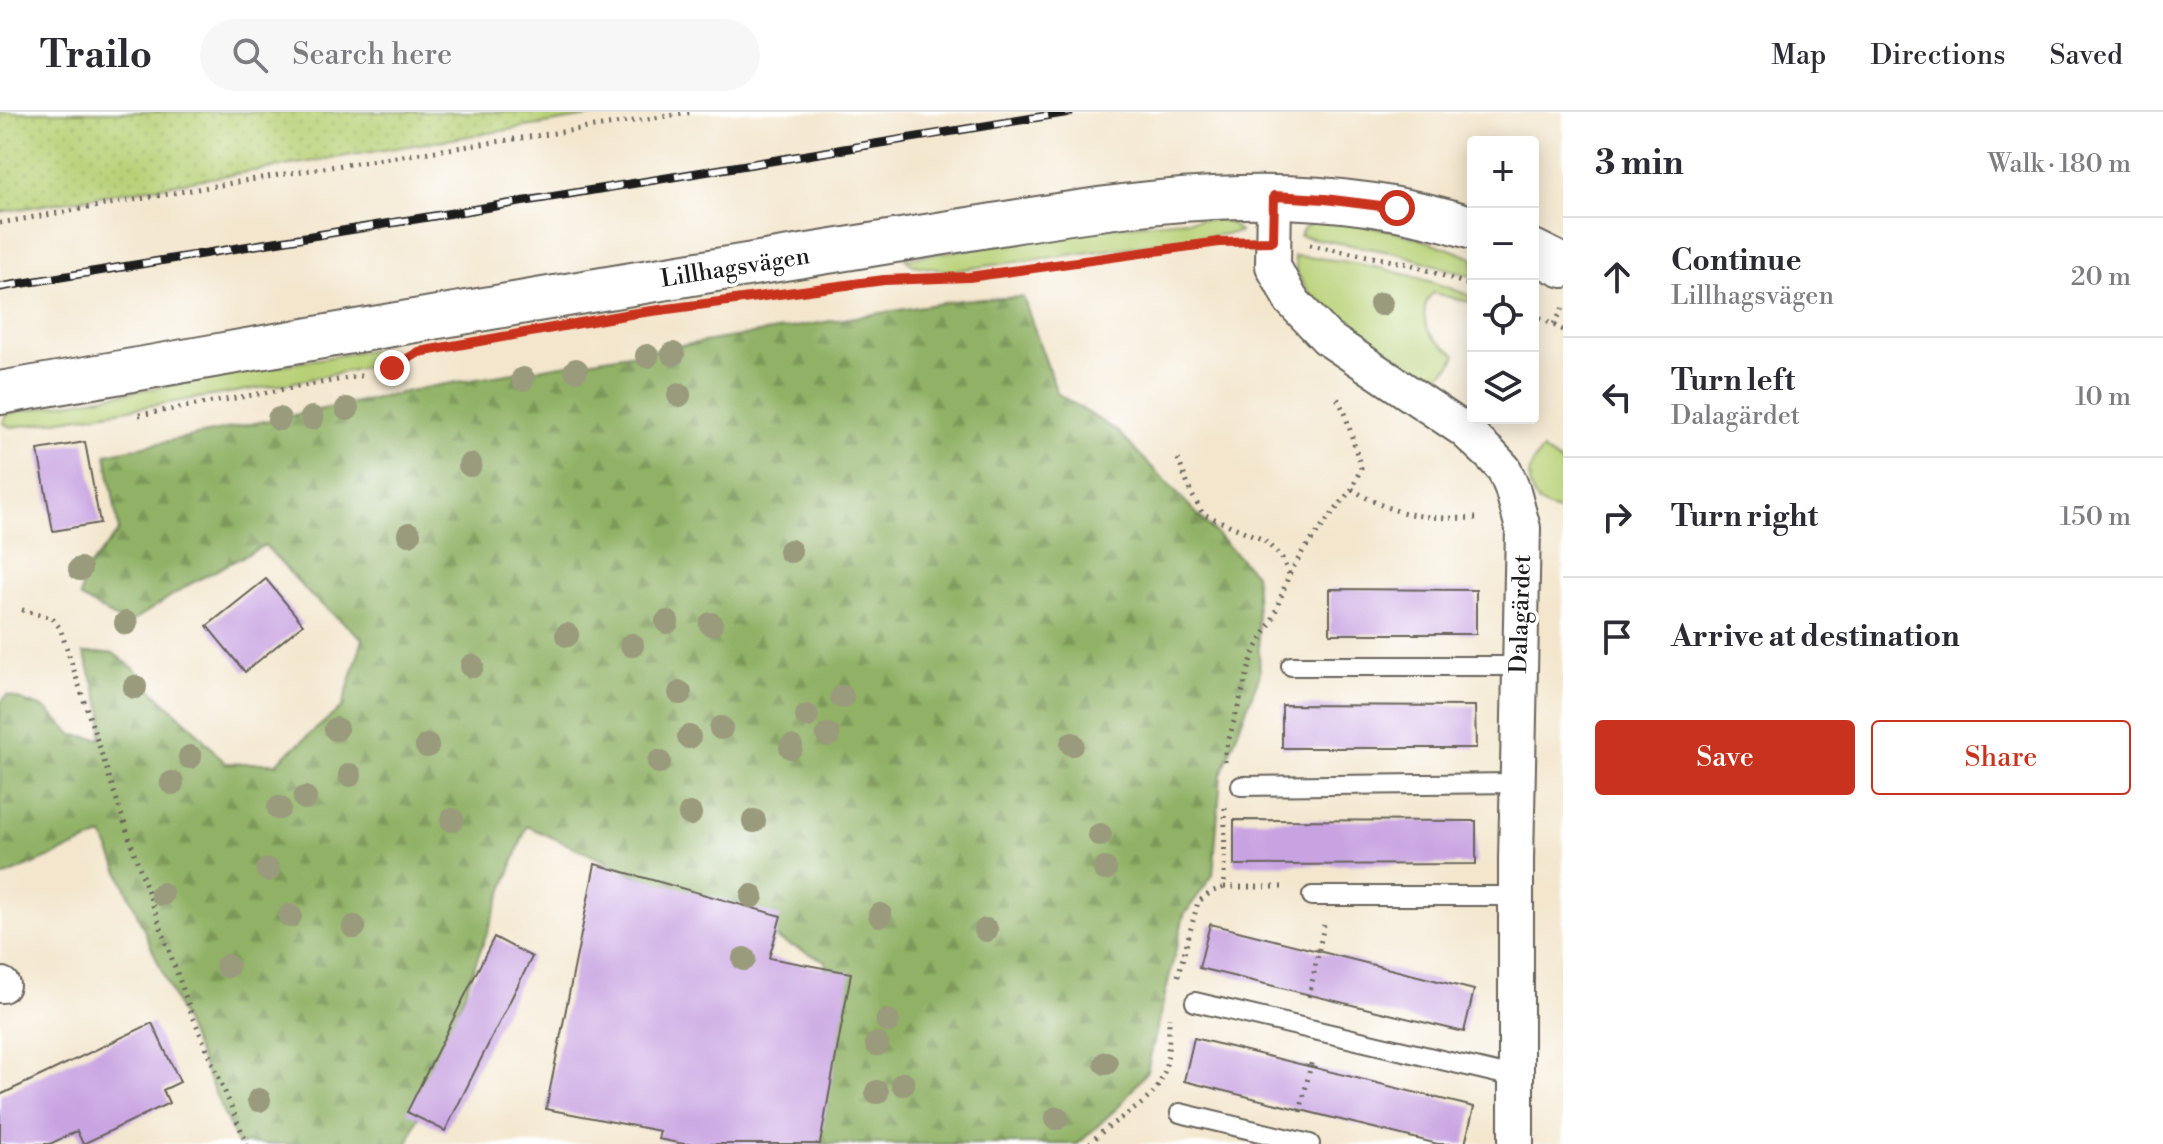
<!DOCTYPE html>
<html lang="en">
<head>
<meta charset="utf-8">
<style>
  body { margin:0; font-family:"Libre Bodoni",serif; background:#f7f7f7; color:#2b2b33 }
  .controls { position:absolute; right:24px; top:24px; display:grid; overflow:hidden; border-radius:8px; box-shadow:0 4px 20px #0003 }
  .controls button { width:72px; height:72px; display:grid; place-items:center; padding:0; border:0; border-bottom:2px solid #e1e1e2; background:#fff; color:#2b2b33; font:40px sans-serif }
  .stop { position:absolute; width:24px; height:24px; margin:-18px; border:6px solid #c8321e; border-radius:50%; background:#fff }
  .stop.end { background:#c8321e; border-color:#fff; box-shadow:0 2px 8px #0008 }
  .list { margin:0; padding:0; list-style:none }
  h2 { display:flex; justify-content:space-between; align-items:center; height:104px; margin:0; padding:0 32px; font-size:34px }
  h2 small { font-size:26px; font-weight:400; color:#7c7c81 }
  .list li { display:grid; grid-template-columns:52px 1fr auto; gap:24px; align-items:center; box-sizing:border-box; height:120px; padding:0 32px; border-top:2px solid #e1e1e2 }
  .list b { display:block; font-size:30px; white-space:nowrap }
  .list p { margin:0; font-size:26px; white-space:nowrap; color:#7c7c81 }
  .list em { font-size:26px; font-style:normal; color:#7c7c81 }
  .actions { display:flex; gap:16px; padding:24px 32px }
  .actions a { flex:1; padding:18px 0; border:2px solid #c8321e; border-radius:8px; text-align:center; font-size:28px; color:#c8321e }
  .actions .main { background:#c8321e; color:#fff }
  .icon { flex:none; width:44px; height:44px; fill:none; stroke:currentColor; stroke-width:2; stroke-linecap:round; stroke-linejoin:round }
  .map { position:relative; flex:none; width:1563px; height:1032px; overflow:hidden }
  header { display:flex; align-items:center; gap:48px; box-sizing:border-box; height:112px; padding:0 40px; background:#fff; border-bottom:2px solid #e1e1e2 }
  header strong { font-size:38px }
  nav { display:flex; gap:44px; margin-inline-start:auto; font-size:28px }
  .search { width:560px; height:72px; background:#f7f7f7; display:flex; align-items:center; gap:20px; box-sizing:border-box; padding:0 28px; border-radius:44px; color:#7c7c81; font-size:30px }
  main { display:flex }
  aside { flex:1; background:#fff }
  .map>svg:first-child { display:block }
</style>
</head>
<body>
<header>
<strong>Trailo</strong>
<div class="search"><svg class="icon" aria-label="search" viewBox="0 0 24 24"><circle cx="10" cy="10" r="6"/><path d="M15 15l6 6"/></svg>Search here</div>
<nav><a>Map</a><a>Directions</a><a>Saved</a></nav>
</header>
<main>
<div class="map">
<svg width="1563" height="1032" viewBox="0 0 1563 1032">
  <defs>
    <pattern id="forest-firs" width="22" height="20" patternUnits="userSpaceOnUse" patternTransform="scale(2)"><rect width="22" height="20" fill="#91b266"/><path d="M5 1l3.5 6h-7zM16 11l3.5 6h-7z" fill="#7c9858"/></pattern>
    <pattern id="park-dots" width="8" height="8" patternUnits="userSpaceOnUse" patternTransform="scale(2)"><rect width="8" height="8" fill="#b7d075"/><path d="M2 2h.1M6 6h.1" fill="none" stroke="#9db265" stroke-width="1.8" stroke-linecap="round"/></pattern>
  </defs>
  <rect width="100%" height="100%" fill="#fff"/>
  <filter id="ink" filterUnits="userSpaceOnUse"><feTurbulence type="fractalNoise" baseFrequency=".0125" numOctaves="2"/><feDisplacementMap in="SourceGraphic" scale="16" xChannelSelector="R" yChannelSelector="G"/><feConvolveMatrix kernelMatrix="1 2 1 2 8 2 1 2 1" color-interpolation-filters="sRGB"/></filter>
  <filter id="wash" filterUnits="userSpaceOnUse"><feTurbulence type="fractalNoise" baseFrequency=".006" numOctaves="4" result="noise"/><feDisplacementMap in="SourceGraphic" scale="32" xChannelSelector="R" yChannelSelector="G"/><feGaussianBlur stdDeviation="1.8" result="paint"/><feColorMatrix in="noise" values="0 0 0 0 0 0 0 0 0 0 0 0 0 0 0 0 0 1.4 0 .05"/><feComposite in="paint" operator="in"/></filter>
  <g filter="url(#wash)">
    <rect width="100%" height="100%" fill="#f3e6cd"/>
    <!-- grass -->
    <path fill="#b7d075" stroke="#6a7648" stroke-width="2" d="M 1220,107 L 1230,111 L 1240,120 L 949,159 L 913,153 L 905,147 C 1009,131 1114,109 1220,107 Z
      M 1315,109 C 1365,107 1427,128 1473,146 L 1473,165 L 1396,141 L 1300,124 L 1303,117 Z
      M 1294,144 C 1354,148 1417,162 1473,185 L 1473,191 L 1433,181 C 1420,193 1423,216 1435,227 C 1442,233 1450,237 1456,243 L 1451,253 L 1437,265 L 1422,262 L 1309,181 L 1297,161 Z
      M 370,238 L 376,238 L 378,242 L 373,254 L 285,272 L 37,312 L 11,315 L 3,311 L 6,302 Z
      M 1543,338 L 1563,353 L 1563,399 C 1528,398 1518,360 1543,338 Z"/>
    <!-- forest -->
    <path fill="url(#forest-firs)" stroke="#566741" stroke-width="2" d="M 1023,185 L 1057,281 L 1118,320 L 1255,462 L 1260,562 L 1221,663 L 1213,763 L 1184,803 L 1147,959 L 1120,993 L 1078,1032 L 804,1032 L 826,849 L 527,714 L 408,1032 L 237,1032 L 103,723 L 0,766 L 0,592 L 7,583 L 46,597 L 73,623 L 101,627 L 103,600 L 84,541 L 113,541 L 135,557 L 155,581 L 195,618 L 225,651 L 276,651 L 342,595 L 363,527 L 310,483 L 265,433 L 188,473 L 127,513 L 80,485 L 84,461 L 119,419 L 106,342 L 434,274 L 960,188 Z"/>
    <!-- park -->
    <path fill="url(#park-dots)" stroke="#6a7648" stroke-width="2" d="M 0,0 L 619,0 L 0,100 Z"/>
    <g id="blocks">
      <!-- building -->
      <path fill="#c8a3e1" d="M 85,330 L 100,411 L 53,419 L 38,338 Z
        M 266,467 L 303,512 L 245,560 L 207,514 Z
        M 1330,477 L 1476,478 L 1476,522 L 1330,522 Z
        M 1282,593 L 1475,594 L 1476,636 L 1282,636 Z
        M 1234,708 L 1476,709 L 1476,752 L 1234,753 Z
        M 595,752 L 781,804 L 769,846 L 851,861 L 820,1032 L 684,1032 L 658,1027 L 660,1019 L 546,997 Z
        M 1210,812 L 1474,878 L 1464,920 L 1199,856 Z
        M 494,825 L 532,845 L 445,1019 L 407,1000 Z
        M 152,911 L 180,970 L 163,978 L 169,991 L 83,1032 L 77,1019 L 50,1032 L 0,1032 L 0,983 Z
        M 1194,926 L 1474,995 L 1465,1032 L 1438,1032 L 1184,969 Z"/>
    </g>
  </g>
  <g filter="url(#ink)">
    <use href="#blocks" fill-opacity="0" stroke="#67635a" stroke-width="2"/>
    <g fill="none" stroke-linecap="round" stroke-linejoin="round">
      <!-- service casing -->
      <g stroke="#67635a" stroke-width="22">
        <path id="service" d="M 1291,554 L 1518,554
          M 1241,674 L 1517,671
          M 1312,784 L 1517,784
          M 1195,890 L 1518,966
          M 1180,1001 L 1310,1032"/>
      </g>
      <!-- minor casing -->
      <g stroke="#67635a" stroke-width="38">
        <path id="minor" d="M 1274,84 L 1273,154 L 1291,188 L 1327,226 L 1464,318 L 1490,342 L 1504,357 L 1512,376 L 1523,416 L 1516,748 L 1516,1032
          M 0,873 L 2,873"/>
      </g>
      <!-- tertiary casing -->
      <g stroke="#67635a" stroke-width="46">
        <path id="tertiary" d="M 1533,139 L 1563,154
          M 0,281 C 261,236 522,189 784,147 C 858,135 932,123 1006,111 C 1165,85 1316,66 1473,116"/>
      </g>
      <!-- path -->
      <path stroke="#67635a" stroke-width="5" stroke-dasharray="2 6" stroke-linecap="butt" d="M 0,111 L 290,61 L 694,0
        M 1310,133 L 1409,152 L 1473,174
        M 949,166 L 969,165 L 1204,132
        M 1533,202 L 1563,218
        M 1554,212 L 1563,196
        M 139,303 L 366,263
        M 1178,347 L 1191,381 L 1203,402 L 1264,428 L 1282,446 L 1289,462
        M 1352,377 C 1396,406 1429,407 1481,406
        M 22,498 L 52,506 L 60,516 L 136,746 L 191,900 L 247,1032
        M 1225,650 L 1225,641 L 1253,542 L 1273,506 L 1289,463 L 1303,439 L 1352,377 L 1361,356 L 1345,301 L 1337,286
        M 1224,775 L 1287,775
        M 1178,864 L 1198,790 L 1211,780 L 1224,775 L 1225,696
        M 1309,885 L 1324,813
        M 1300,1000 L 1312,948
        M 1090,1032 C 1106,1012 1132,1002 1150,984 C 1170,965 1169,931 1169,905"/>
      <!-- service -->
      <use href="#service" stroke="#fff" stroke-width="18"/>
      <!-- minor -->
      <use href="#minor" stroke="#fff" stroke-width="34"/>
      <!-- tertiary -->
      <use href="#tertiary" stroke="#fff" stroke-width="42"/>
      <!-- rail casing -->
      <g stroke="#1c1c1c" stroke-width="9">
        <path id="rail" d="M 0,175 L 1070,0"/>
      </g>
      <!-- rail -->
      <use href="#rail" stroke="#fff" stroke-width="6" stroke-dasharray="18" stroke-linecap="butt"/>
    </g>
    <!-- trees -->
    <g fill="#9a9a7d">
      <circle cx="1381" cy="192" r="12"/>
      <circle cx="673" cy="242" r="12"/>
      <circle cx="647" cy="244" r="12"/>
      <circle cx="576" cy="258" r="12"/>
      <circle cx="523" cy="267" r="12"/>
      <circle cx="679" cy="283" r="12"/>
      <circle cx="347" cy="297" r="12"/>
      <circle cx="312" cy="306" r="12"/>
      <circle cx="279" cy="307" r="12"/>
      <circle cx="470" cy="353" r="12"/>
      <circle cx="409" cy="422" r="12"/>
      <circle cx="790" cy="439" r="12"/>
      <circle cx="80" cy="457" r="12"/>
      <circle cx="667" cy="510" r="12"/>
      <circle cx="126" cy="511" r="12"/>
      <circle cx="711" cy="512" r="12"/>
      <circle cx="567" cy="523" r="12"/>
      <circle cx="632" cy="533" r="12"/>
      <circle cx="472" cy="554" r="12"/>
      <circle cx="135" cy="575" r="12"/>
      <circle cx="680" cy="581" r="12"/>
      <circle cx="842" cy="585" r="12"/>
      <circle cx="807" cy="604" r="12"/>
      <circle cx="721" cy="616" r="12"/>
      <circle cx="336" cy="617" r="12"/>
      <circle cx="828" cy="623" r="12"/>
      <circle cx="689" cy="625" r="12"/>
      <circle cx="1072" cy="632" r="12"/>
      <circle cx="427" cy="634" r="12"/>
      <circle cx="791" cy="635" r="12"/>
      <circle cx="190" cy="645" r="12"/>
      <circle cx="659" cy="650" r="12"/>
      <circle cx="350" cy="663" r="12"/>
      <circle cx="172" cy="671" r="12"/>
      <circle cx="305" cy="686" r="12"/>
      <circle cx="279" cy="696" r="12"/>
      <circle cx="690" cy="702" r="12"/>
      <circle cx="452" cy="708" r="12"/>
      <circle cx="754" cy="709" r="12"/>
      <circle cx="1100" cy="723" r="12"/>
      <circle cx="1105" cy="757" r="12"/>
      <circle cx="268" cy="758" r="12"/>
      <circle cx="162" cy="782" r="12"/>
      <circle cx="752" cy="784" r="12"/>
      <circle cx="880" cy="803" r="12"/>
      <circle cx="290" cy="804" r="12"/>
      <circle cx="354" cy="815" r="12"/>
      <circle cx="986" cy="818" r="12"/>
      <circle cx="744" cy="847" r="12"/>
      <circle cx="227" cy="854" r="12"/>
      <circle cx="888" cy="909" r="12"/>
      <circle cx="877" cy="932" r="12"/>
      <circle cx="1106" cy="951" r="12"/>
      <circle cx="903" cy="972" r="12"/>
      <circle cx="877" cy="980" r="12"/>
      <circle cx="259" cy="988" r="12"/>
      <circle cx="1057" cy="1006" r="12"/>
    </g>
  </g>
  <g fill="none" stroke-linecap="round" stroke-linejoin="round" filter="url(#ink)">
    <!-- route -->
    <path stroke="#c8321e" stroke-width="10" d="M 392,256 L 419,240 L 630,202 L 884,168 L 969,165 L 1219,130 L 1273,129 L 1274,84 L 1325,87 L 1397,96"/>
  </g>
  <g text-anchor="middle" stroke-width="7" stroke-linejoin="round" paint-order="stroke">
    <!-- street labels -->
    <g font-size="24" fill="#1c1c1c" stroke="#fff">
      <text transform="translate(735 155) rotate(-9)" y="8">Lillhagsvägen</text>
      <text transform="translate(1520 502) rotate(-88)" y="8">Dalagärdet</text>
    </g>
  </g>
</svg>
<div class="controls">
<button>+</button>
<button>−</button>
<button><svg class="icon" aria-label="locate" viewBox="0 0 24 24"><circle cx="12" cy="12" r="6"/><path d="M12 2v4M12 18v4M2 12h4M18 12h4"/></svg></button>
<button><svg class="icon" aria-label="layers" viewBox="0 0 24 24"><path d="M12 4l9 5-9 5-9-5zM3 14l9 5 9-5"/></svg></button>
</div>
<div class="stop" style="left:1397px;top:96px"></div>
<div class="stop end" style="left:392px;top:256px"></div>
</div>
<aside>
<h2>3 min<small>Walk · 180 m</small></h2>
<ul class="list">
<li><svg class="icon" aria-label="ahead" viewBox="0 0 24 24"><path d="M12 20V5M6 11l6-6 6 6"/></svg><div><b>Continue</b><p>Lillhagsvägen</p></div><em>20 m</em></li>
<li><svg class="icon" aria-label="left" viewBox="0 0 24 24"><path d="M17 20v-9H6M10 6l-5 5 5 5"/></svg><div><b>Turn left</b><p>Dalagärdet</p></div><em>10 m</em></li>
<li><svg class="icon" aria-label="right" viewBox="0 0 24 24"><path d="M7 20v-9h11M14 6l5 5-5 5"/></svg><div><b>Turn right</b></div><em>150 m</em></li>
<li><svg class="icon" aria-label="arrive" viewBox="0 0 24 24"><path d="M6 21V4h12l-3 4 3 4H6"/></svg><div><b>Arrive at destination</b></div></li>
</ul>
<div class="actions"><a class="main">Save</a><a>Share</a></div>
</aside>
</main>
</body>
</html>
